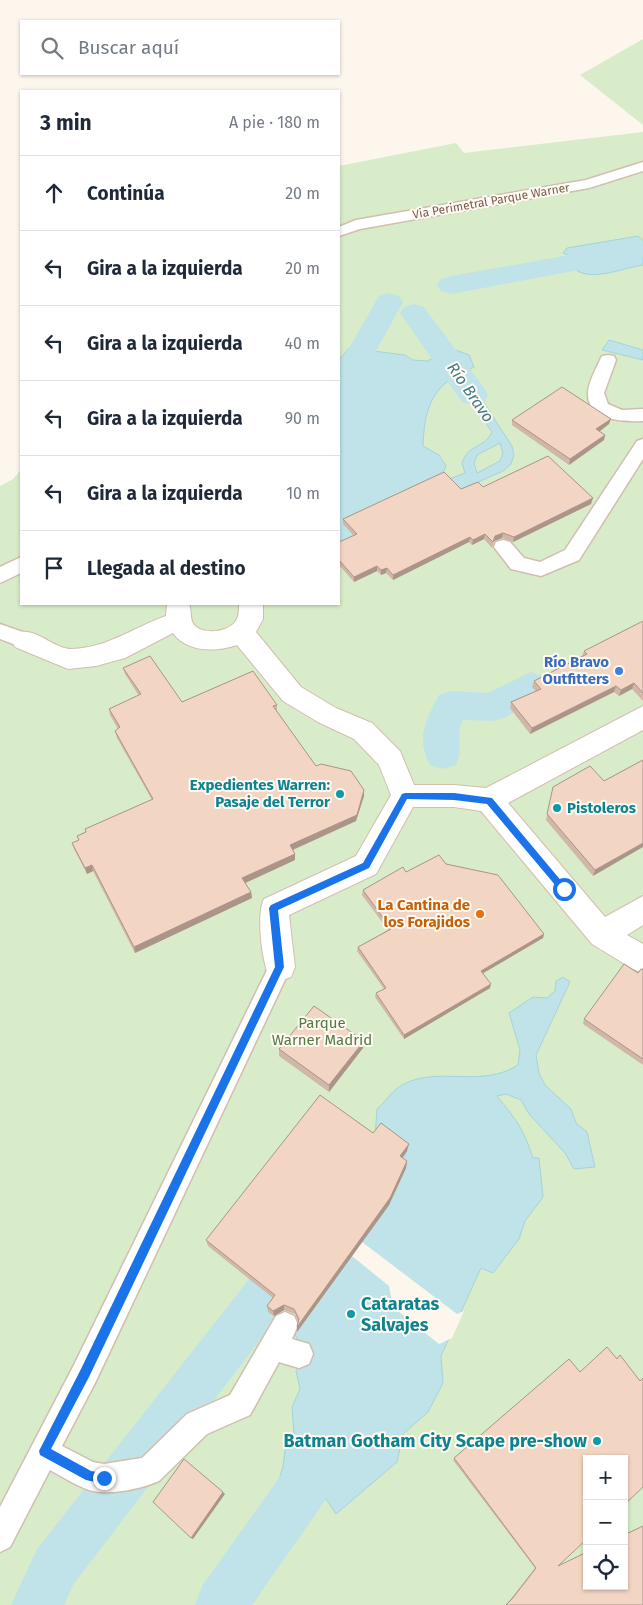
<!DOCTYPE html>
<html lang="es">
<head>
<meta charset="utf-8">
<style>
  body { margin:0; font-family:"Fira Sans",sans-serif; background:#f6f6f7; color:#1f2937 }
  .controls { position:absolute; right:15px; bottom:15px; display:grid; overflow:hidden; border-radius:0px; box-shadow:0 1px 4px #0004 }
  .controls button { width:45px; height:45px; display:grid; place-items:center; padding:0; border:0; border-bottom:1px solid #e0e1e3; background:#fff; color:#1f2937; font:25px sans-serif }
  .stop { position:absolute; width:15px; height:15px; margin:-11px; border:4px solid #1a73e8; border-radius:50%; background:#fff }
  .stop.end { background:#1a73e8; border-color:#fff; box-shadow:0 1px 5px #0008 }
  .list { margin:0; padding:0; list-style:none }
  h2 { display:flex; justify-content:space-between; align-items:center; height:65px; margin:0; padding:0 20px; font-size:21px }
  h2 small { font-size:16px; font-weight:400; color:#747a83 }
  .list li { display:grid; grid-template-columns:32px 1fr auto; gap:15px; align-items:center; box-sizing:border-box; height:75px; padding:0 20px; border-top:1px solid #e0e1e3 }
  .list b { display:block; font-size:19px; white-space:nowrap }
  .list em { font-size:16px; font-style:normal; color:#747a83 }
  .icon { flex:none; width:28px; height:28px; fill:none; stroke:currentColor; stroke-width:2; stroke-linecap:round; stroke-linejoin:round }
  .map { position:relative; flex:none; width:643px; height:1605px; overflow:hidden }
  .search { position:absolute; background:#fff; box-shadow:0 1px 4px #0004; left:20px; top:20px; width:320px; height:55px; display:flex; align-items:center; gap:12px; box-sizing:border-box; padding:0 18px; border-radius:0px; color:#747a83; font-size:19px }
  .panel { position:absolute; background:#fff; box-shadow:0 1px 4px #0004; left:20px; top:90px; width:320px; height:515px; border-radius:0px }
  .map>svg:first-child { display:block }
</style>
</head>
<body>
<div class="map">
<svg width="643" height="1605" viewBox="0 0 643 1605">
  <rect width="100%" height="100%" fill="#fdf6ec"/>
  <!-- green -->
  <path fill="#d8ecc9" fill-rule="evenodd" d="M 643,39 L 643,125 L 580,75 Z
    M 643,132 L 643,1605 L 0,1605 L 0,486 L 13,479 L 21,470 L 21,604 L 339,604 L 339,166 L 456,143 L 464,153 ZM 587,1459 L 624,1459 L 624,1586 L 587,1586 Z"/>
  <!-- water -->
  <path fill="#bfe3e8" stroke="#a5d3da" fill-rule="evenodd" d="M 638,236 L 643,240 L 643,265 C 622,268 585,285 571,265 L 586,263 L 563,253 L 567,248 Z
    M 609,340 L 643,350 L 643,360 L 602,350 Z
    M 349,348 L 405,355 L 413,360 L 427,361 L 453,349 L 469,355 L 474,367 L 464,372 L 512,446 L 514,455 L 511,464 L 503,471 L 339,544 L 339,360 ZM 454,377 L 492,432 C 485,448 468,444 462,463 L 465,473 L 447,480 L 442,475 L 446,466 L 439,455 L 423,446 C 424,418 428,393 454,377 ZM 500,443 L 503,453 L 500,461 L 477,473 L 474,463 L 477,455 Z
    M 563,977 L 570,982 L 536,1055 L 539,1073 L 545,1085 L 571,1109 L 576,1123 L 587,1132 L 595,1167 L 574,1169 L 565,1153 L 529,1114 L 521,1100 L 506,1094 L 497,1096 C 517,1121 523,1128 533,1158 L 539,1158 L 543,1197 L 525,1221 L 519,1239 L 493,1273 L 481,1268 L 441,1356 L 443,1383 L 428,1412 L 403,1434 L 397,1462 L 336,1514 L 326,1499 L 307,1496 L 295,1483 L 284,1499 L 274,1495 L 283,1467 L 285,1450 L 294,1434 L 292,1407 L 300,1389 L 296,1371 L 304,1357 L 295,1334 L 389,1205 L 399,1163 L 407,1151 L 375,1137 L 377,1109 C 385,1102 393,1090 402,1085 C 438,1065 481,1089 518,1065 L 520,1050 L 509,1013 L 533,997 L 547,998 L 555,991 L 556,981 Z"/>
  <!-- pier -->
  <path fill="#fdf6ec" d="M 362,1242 L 457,1314 L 464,1311 L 452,1338 L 439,1344 L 393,1307 L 389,1286 L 352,1256 Z"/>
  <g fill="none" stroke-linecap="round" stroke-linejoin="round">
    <!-- canal -->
    <path fill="#bfe3e8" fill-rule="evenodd" d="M 643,242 L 643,258 L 451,294 L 441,291 L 437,285 L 441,279 L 451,276 Z
      M 389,293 L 399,296 L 403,302 L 350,398 L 339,401 L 339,365 L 379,296 Z
      M 414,304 L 424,307 L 484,388 L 488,395 L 484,402 L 473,405 L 462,402 L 400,313 L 404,307 Z
      M 531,672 L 543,676 L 549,686 L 543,696 L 506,717 L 493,721 L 463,720 C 454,737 465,747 456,765 L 443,769 L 430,765 C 415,736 426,721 439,695 L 452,691 L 488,693 Z
      M 299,1229 L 315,1236 L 322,1252 L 315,1268 L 73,1585 L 64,1605 L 11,1605 L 37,1549 L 283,1236 Z
      M 332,1422 L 350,1429 L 357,1447 L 350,1465 L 252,1605 L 195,1605 L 202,1586 L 314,1429 Z"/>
    <!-- lane casing -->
    <g stroke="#d1beb0" stroke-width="3">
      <path id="lane" d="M 643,162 L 643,171 L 589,188 L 360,229 L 339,236 L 339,227 L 356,220 L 586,180 Z
        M 608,355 L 614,356 L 616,360 L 604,393 L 608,404 L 622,410 L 643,409 L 643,421 C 624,422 587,421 588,393 C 588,383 596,369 600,360 L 602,356 Z
        M 643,439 L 643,459 L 579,560 L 541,576 L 511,569 L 494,547 L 496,542 L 503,540 L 510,542 L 524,558 L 540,562 L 565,550 L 637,441 Z
        M 21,557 L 21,573 L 0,583 L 0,567 Z
        M 0,624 L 31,635 L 34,640 L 31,645 L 24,648 L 0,639 Z
        M 280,957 L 288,960 L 291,967 L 95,1383 L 62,1446 L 93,1462 L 104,1464 L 142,1458 L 187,1414 L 230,1395 L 276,1316 L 285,1312 L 294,1316 L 298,1325 L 292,1339 L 309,1344 L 313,1354 L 309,1364 L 299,1368 L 279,1362 L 250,1415 L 207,1434 L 159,1481 C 140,1489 109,1496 89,1490 C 75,1485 63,1477 50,1470 L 10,1547 L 0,1552 L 0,1507 L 75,1363 L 272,960 Z"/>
    </g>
    <!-- street casing -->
    <g stroke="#d1beb0" stroke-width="2">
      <path id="street" d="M 167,604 L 189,604 C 192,611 189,620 195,626 C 205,635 231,632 237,619 C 239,615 239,609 239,604 L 263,604 L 263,619 L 256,632 L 301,687 L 336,708 L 372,723 L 400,751 L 414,785 L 454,785 L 486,788 L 643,706 L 643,730 L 508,803 L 605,917 L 643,896 L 643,925 L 627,935 L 643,944 L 643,973 L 633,969 L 592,944 L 481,811 L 454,807 L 413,807 L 376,874 L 289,915 L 295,967 L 291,977 L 280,981 L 269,977 C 262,960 256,915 264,899 L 356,856 L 391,795 L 379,765 L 354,739 L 318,722 L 283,701 L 237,645 C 217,652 187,653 173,633 L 125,658 L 96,666 L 68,669 L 15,647 L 11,640 L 15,633 C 37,626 52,649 72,649 C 110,647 132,628 166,616 Z"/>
    </g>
    <!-- lane -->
    <use href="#lane" fill="#fff" fill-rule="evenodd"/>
    <!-- street -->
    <use href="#street" fill="#fff" fill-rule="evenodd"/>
  </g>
  <!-- wall -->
  <path fill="#d1b7a8" d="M 512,420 L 609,424 L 599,431 L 605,435 L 604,440 L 569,465 L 512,425 Z
    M 483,487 L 591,504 L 513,542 L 502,538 L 494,541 L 492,548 L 484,539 L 472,545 L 469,542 L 393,580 L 386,573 L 381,575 L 377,571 L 354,582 L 339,565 L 339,542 L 354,536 L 343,524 L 343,519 L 461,489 Z
    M 643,621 L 643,701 L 632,689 L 619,696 L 614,692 L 530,734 L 510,708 L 511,702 L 536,691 L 532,687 L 534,681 L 582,656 L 584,651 Z
    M 123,668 L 182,702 L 277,705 L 277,711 L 316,766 L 364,796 L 356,821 L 293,850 L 295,860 L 245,883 L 251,892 L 252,898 L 135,953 L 93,871 L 87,874 L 74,849 L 72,843 L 79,840 L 77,836 L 85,832 L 85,829 L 152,800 L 117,738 L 115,731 L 118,729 L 110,715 L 109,709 L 139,696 L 125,674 Z
    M 643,760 L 593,876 L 546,820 L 553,787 L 604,781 Z
    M 446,864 L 544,934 L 543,938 L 483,973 L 490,988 L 404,1039 L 375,997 L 376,993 L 384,989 L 357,951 L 358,947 L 388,930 L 362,895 L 363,890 L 406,872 Z
    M 643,969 L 643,1065 L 583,1024 L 584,1019 Z
    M 363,1048 L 329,1092 L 279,1056 L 279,1049 Z
    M 373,1133 L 407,1151 L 402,1158 L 407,1161 L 406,1168 L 389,1205 L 297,1332 L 298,1322 L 295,1314 L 284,1310 L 274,1316 L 268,1312 L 267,1306 L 273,1298 L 208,1246 L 206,1240 Z
    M 620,1355 L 559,1565 L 643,1605 L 505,1605 L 510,1600 L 535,1568 L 453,1460 L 580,1372 L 616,1359 Z"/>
  <!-- shaded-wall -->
  <path fill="#aa9588" d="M 611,419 L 609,424 L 595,435 L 596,429 Z
    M 605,435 L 604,440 L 569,465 L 570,459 Z
    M 593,498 L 591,504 L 513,542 L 514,537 Z
    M 503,533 L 502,538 L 494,541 L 492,548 L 495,536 Z
    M 485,534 L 484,539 L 472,545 L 473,540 Z
    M 470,537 L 469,542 L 393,580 L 393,575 Z
    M 377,566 L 377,571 L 354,582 L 354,577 Z
    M 387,568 L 386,573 L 381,575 L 381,570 Z
    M 634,683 L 632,689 L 619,696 L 621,690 Z
    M 616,686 L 614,692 L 530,734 L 532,728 Z
    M 364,790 L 364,796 L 356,821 L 290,851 L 290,845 Z
    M 643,843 L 643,847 L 593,876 L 595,870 Z
    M 295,854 L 295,860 L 243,884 L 242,878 Z
    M 92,865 L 93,871 L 87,874 L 85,868 Z
    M 251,892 L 252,898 L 135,953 L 134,947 Z
    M 544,934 L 543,938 L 480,975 L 481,971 Z
    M 491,984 L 490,988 L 404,1039 L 404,1035 Z
    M 364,1041 L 363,1048 L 329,1092 L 329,1085 Z
    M 409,1144 L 407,1151 L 399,1163 L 400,1156 Z
    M 407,1161 L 406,1168 L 389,1205 L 297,1332 L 297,1327 Z
    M 284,1305 L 284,1310 L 274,1316 L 273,1311 Z
    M 223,1492 L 225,1494 L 193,1539 L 191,1538 Z"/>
  <!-- building -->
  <path fill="#f3d5c3" stroke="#aa9588" d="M 562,387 L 611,419 L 596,429 L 605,435 L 570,459 L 512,420 Z
    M 548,456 L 593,498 L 514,537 L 503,533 L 495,536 L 493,542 L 485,534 L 473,540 L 470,537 L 393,575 L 387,568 L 381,570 L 377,566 L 354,577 L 339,560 L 339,542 L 357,534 L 343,519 L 444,472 L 461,489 L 478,482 L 483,487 Z
    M 643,621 L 643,693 L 634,683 L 621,690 L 616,686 L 532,728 L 511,702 L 541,689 L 534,681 L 587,654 L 584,651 Z
    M 150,656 L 182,702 L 253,671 L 277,705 L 273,706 L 316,766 L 321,764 L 351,771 L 364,790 L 357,815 L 290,845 L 295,854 L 242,878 L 251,892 L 134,947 L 92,865 L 85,868 L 72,843 L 79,840 L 77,836 L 86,832 L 85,829 L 153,799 L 115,731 L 120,727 L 109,709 L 141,694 L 123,668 Z
    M 643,760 L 643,843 L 595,870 L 547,814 L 553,787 L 590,766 L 604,781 L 641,761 Z
    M 439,855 L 446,864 L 498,875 L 544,934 L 481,971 L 491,984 L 404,1035 L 376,993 L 386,988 L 358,947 L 391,929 L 363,890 L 403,867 L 406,872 Z
    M 624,964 L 638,973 L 641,969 L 643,969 L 643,1059 L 584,1019 Z
    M 314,1006 L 364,1041 L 329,1085 L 279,1049 Z
    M 320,1095 L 373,1133 L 381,1123 L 409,1144 L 400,1156 L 407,1161 L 390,1198 L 297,1327 L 299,1319 L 294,1309 L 284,1305 L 273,1311 L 267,1306 L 275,1295 L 206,1240 Z
    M 607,1347 L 617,1359 L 620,1355 L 640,1381 L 643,1378 L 643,1487 L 624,1505 L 624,1459 L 587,1459 L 587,1539 L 558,1566 L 587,1552 L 587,1586 L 624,1586 L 624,1535 L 643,1526 L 643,1605 L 506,1605 L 512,1599 L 536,1568 L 454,1458 L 569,1359 L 580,1372 Z
    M 184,1459 L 223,1492 L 191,1538 L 153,1502 Z"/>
  <!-- route -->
  <path fill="#1a73e8" d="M 405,793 L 454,793 L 492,798 L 568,889 L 567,892 L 561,892 L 487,804 L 454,800 L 407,799 L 369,868 L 278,910 L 284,967 L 89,1377 L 51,1449 L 91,1471 L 108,1474 L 109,1478 L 104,1484 L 86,1480 L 40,1455 L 39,1451 L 81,1369 L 275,967 L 269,908 L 271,905 L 363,863 L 402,794 Z"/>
  <!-- markers -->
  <circle fill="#3f7fe0" stroke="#fffaf3" stroke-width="2" cx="619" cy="671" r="5"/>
  <g fill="#0f9aa8" stroke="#fffaf3" stroke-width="2">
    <circle cx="340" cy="794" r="5"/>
    <circle cx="557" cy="808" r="5"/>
    <circle cx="351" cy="1314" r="5"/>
    <circle cx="597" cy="1441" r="5"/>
  </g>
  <circle fill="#e8710a" stroke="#fffaf3" stroke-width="2" cx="480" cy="914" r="5"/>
  <g text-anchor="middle" stroke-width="4" stroke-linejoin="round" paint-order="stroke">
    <!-- far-street labels -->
    <g font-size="12" fill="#7a5c4d" stroke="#fffaf3">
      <text transform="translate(491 201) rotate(-10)" y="4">Via Perimetral Parque Warner</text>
    </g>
    <!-- shop labels -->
    <g font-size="15" font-weight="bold" fill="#366cbe" stroke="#fffaf3" text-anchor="end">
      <text x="609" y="667">Río Bravo<tspan x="609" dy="17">Outfitters</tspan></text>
    </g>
    <!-- culture labels -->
    <g font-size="15" font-weight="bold" fill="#0d838f" stroke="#fffaf3" text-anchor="end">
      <text x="330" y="790">Expedientes Warren:<tspan x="330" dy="17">Pasaje del Terror</tspan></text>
      <text x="567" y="813" text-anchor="start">Pistoleros</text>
    </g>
    <!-- food labels -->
    <g font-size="15" font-weight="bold" fill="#c56008" stroke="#fffaf3" text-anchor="end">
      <text x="470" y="910">La Cantina de<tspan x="470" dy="17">los Forajidos</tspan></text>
    </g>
    <!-- park labels -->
    <g font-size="15" fill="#537a41" stroke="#fffaf3">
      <text x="322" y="1028">Parque<tspan x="322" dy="17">Warner Madrid</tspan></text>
    </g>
    <!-- water labels -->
    <g font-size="16" font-style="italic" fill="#437c86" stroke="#fffaf3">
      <text transform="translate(471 392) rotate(55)" y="6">Río Bravo</text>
    </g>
    <!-- near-culture labels -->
    <g font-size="18" font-weight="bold" fill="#0d838f" stroke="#fffaf3" text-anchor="start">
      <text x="361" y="1310">Cataratas<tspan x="361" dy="21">Salvajes</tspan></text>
      <text x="587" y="1447" text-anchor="end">Batman Gotham City Scape pre-show</text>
    </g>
  </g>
</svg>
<div class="controls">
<button>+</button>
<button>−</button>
<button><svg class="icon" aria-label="locate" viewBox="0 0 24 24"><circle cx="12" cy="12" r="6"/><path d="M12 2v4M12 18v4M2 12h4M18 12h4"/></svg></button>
</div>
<div class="stop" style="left:564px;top:889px"></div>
<div class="stop end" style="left:104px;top:1478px"></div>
<div class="search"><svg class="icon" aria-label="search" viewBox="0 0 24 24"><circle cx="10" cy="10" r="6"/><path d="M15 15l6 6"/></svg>Buscar aquí</div>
<section class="panel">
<h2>3 min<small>A pie · 180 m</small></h2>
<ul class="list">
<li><svg class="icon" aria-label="ahead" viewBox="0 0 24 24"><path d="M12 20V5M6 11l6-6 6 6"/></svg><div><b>Continúa</b></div><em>20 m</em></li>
<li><svg class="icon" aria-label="left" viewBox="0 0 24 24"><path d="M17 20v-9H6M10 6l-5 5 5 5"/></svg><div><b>Gira a la izquierda</b></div><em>20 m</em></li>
<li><svg class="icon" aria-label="left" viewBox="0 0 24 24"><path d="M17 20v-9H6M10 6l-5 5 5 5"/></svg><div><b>Gira a la izquierda</b></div><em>40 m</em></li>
<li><svg class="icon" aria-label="left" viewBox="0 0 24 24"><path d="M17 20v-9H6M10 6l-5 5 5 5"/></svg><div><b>Gira a la izquierda</b></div><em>90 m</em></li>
<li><svg class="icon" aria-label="left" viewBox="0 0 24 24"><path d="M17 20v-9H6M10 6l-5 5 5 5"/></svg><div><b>Gira a la izquierda</b></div><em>10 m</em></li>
<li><svg class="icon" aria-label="arrive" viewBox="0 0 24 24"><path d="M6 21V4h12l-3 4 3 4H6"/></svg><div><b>Llegada al destino</b></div></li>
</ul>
</section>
</div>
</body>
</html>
